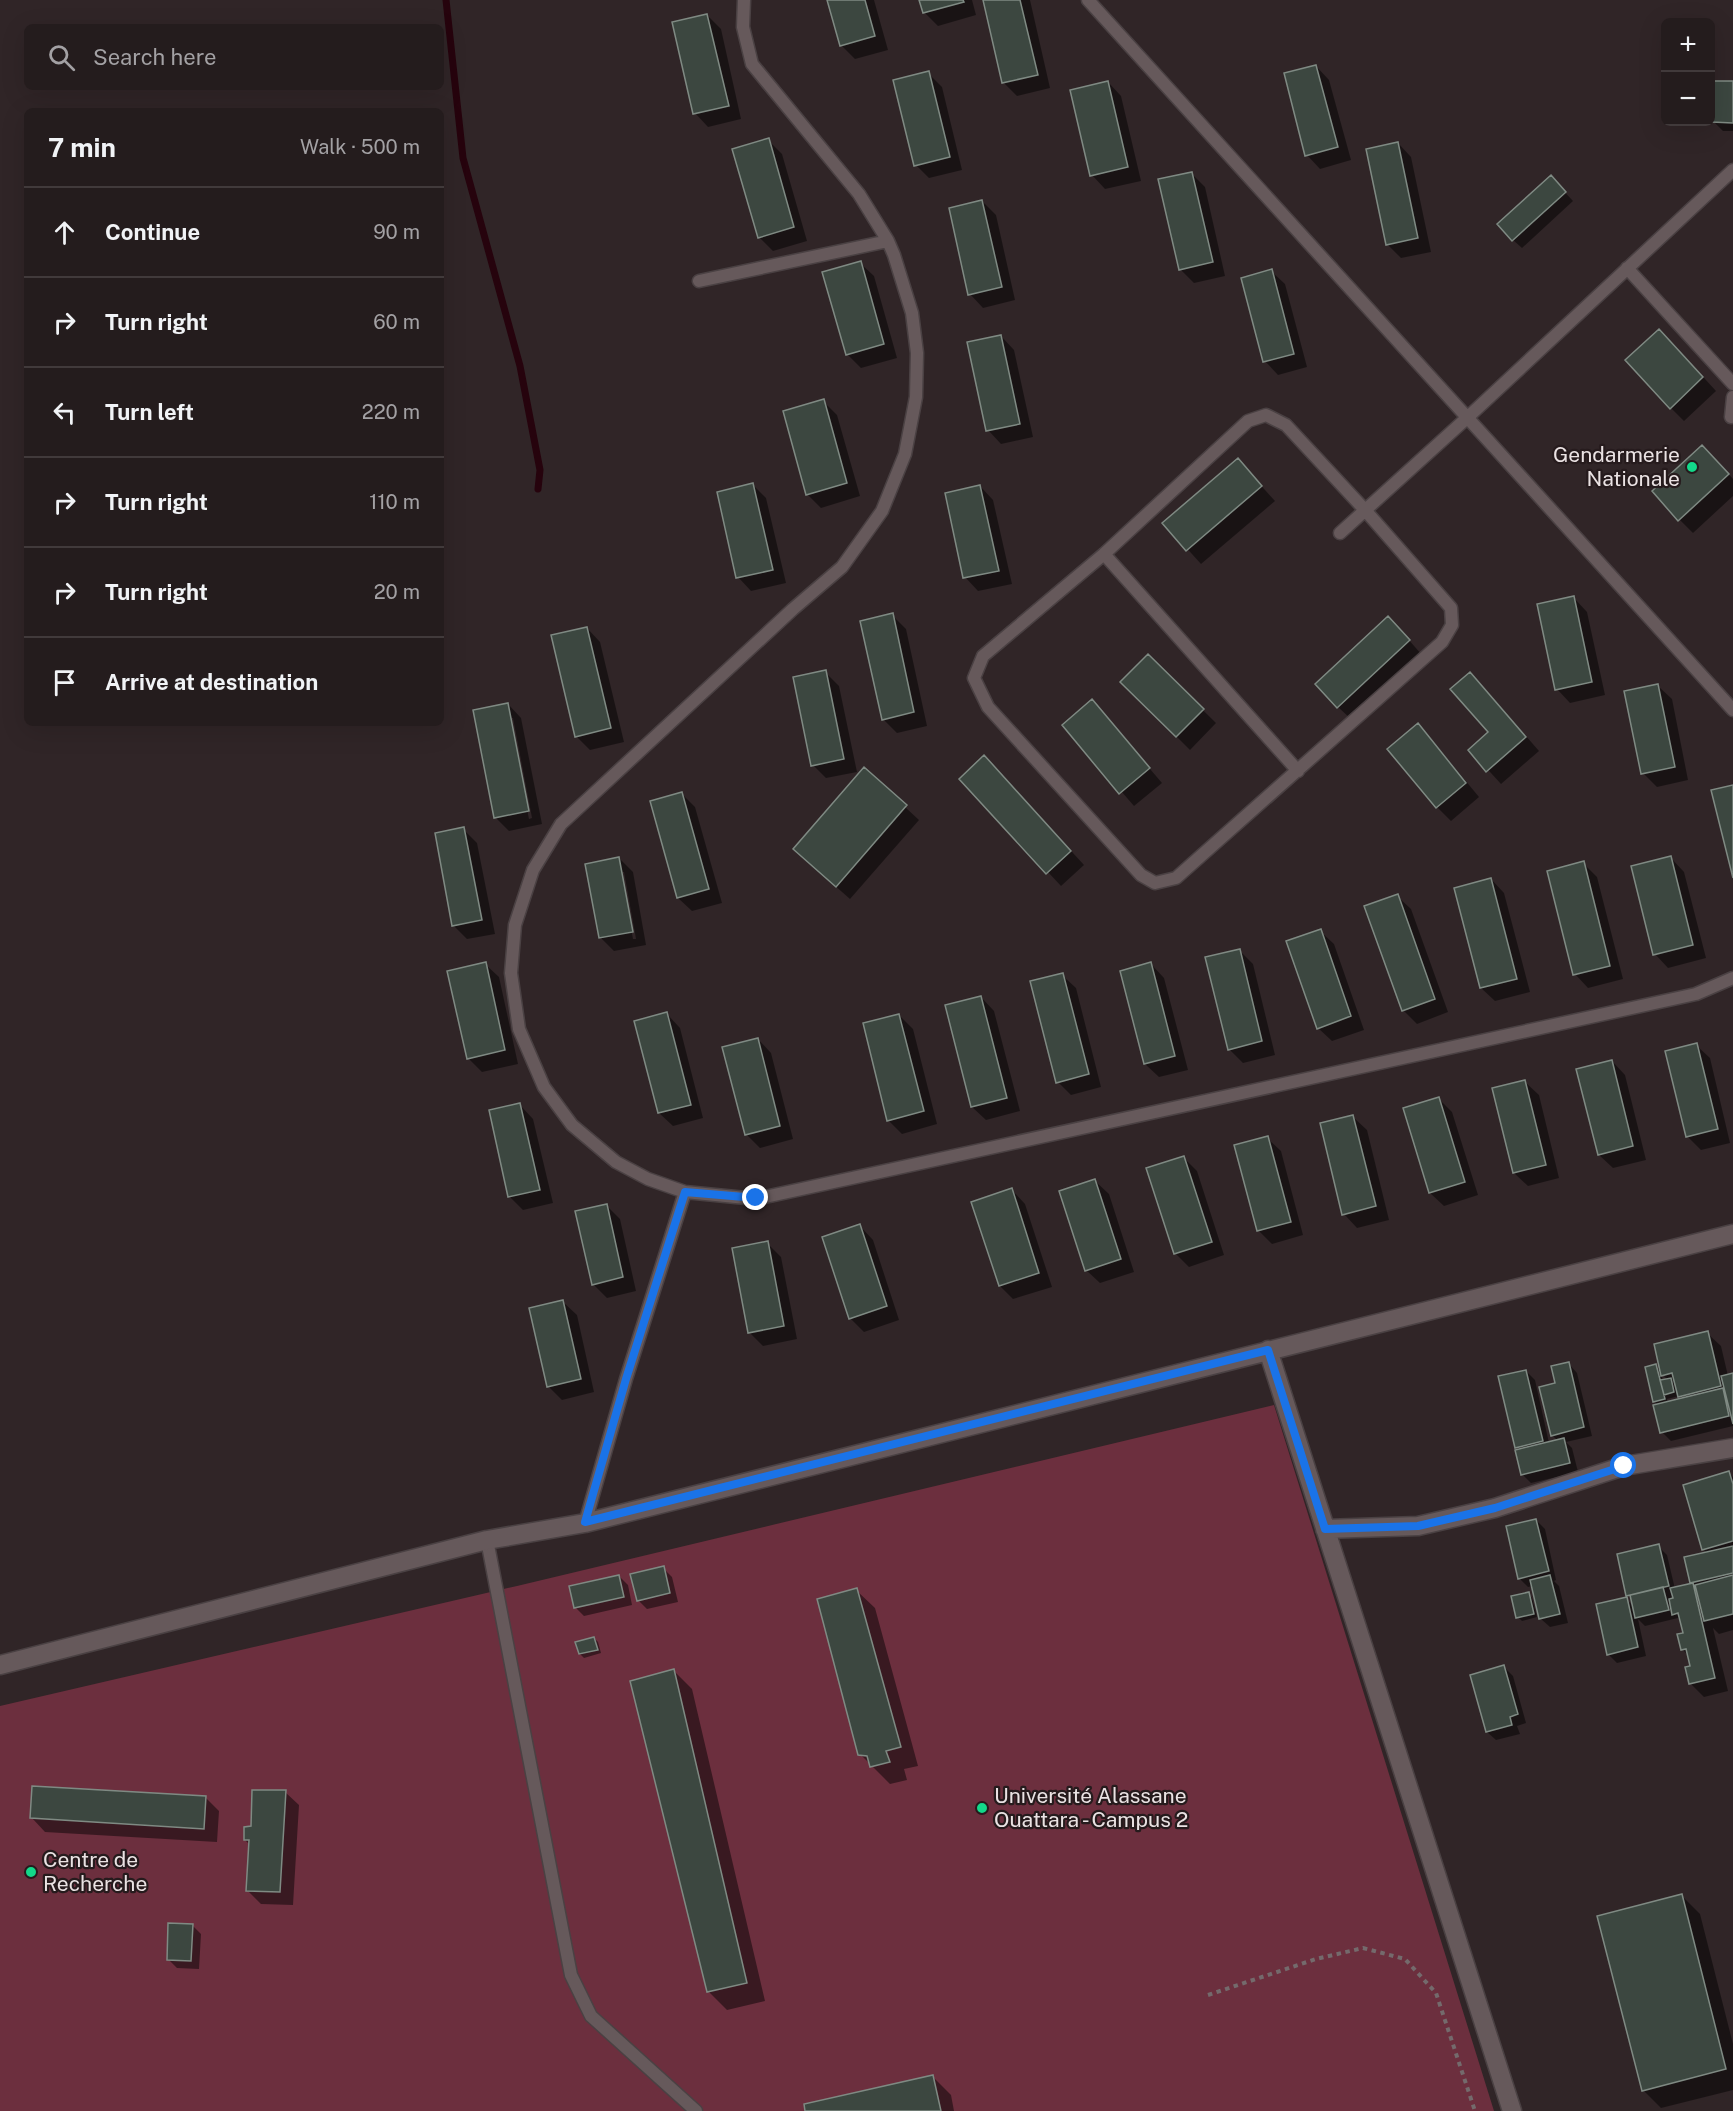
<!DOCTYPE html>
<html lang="en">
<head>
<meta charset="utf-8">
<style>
  body { margin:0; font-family:"Public Sans",sans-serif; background:#30292a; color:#f1f3f6 }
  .controls { position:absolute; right:18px; top:18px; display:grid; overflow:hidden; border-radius:9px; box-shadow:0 6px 24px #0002 }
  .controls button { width:54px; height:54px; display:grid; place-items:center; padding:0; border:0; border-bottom:2px solid #413a3b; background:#241c1d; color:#f1f3f6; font:30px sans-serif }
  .stop { position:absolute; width:18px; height:18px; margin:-14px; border:4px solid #1a73e8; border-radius:50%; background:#fff }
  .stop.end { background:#1a73e8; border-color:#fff; box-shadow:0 2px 6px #0008 }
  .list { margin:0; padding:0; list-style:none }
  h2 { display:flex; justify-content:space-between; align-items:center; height:78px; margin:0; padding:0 24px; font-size:26px }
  h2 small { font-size:20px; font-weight:400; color:#a3a1a4 }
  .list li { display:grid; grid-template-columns:39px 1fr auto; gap:18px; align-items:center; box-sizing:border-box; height:90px; padding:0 24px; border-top:2px solid #413a3b }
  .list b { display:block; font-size:22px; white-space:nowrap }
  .list em { font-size:20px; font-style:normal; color:#a3a1a4 }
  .icon { flex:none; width:33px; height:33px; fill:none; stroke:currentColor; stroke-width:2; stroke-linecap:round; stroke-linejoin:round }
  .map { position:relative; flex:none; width:1733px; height:2111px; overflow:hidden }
  .search { position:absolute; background:#241c1d; box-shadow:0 6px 24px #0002; left:24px; top:24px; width:420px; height:66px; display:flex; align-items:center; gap:15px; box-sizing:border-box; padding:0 21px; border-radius:9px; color:#a3a1a4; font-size:22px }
  .panel { position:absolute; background:#241c1d; box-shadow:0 6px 24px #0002; left:24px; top:108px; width:420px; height:618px; border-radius:9px }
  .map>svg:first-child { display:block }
</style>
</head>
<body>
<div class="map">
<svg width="1733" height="2111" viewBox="0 0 1733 2111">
  <rect width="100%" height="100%" fill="#302527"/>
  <!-- green -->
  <path fill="#6c2f3e" d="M 1274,1405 L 1494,2111 L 0,2111 L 0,1706 L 517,1586 Z"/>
  <!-- shadow -->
  <path fill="#0007" fill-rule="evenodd" d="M 828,0 L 874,0 L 888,50 L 855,59 L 841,45 Z
    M 921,0 L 972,0 L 976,15 L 938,26 L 924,12 Z
    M 984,0 L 1030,0 L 1050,88 L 1017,96 L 1003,82 Z
    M 707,15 L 721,29 L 741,119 L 708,127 L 695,113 Z
    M 1316,66 L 1329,80 L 1351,160 L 1320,169 L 1307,155 Z
    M 928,73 L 942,87 L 962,170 L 929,178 L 916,165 Z
    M 1108,82 L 1121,96 L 1141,181 L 1105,189 L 1092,175 Z
    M 1733,83 L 1733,131 L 1723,131 L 1714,122 Z
    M 768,140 L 782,154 L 807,241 L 773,251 L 759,237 Z
    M 1398,143 L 1411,157 L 1431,252 L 1401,258 L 1387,244 Z
    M 1191,173 L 1205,187 L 1225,276 L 1194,283 L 1181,270 Z
    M 1559,186 L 1573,201 L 1522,248 L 1513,240 Z
    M 982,201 L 996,215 L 1015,300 L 983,308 L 970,294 Z
    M 860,263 L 874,276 L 897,358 L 861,368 L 847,354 Z
    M 1271,271 L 1285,284 L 1307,367 L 1278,375 L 1265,361 Z
    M 1001,336 L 1014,350 L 1033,437 L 1001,444 L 988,430 Z
    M 1673,344 L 1716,391 L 1684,421 L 1671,408 Z
    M 823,401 L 837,415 L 860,496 L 821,508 L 807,494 Z
    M 1238,460 L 1275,501 L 1201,564 L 1164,523 Z
    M 1716,460 L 1733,479 L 1733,496 L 1693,533 L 1680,520 Z
    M 753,485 L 766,498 L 786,583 L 751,591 L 738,577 Z
    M 980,486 L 993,500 L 1012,584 L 978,591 L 965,577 Z
    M 1574,598 L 1587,612 L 1605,695 L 1570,703 L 1557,689 Z
    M 892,615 L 906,629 L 927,726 L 897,733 L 883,719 Z
    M 587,628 L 600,642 L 624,742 L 590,750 L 576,736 Z
    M 1401,631 L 1422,655 L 1352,720 L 1338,707 Z
    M 1148,656 L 1216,723 L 1190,750 L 1122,682 Z
    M 825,672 L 839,686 L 857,772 L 826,778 L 813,765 Z
    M 1658,686 L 1672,699 L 1688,780 L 1657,787 L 1643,773 Z
    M 1483,687 L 1539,751 L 1501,784 L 1470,750 L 1490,733 Z
    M 1092,701 L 1162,783 L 1134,806 L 1064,725 Z
    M 508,704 L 521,718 L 542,824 L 509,831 L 495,817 ZM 509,718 L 513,718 L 532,818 L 529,819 Z
    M 1418,725 L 1431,739 L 1479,797 L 1451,821 L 1437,807 Z
    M 864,769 L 919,820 L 850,899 L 808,862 Z
    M 998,771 L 1084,865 L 1061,886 L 961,779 Z
    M 681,793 L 695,807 L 722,903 L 692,911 L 678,898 Z
    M 463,829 L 477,843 L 495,934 L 467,939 L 454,926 Z
    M 619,858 L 633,872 L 646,945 L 614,951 L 601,938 ZM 621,872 L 624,872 L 636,939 L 633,939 Z
    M 1671,858 L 1684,872 L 1706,958 L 1668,968 L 1655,954 Z
    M 1583,863 L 1597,877 L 1623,979 L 1588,988 L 1575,974 Z
    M 1491,879 L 1504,893 L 1530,992 L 1495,1001 L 1481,988 Z
    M 1397,896 L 1411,909 L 1448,1012 L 1417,1024 L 1403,1010 Z
    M 1320,931 L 1334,944 L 1364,1030 L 1332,1041 L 1318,1028 Z
    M 1239,950 L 1253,964 L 1275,1055 L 1243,1063 L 1229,1049 Z
    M 485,964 L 499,977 L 518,1064 L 482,1072 L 468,1058 Z
    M 1151,964 L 1164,978 L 1188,1070 L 1159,1077 L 1145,1064 Z
    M 1062,975 L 1076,988 L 1101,1087 L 1071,1095 L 1058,1082 Z
    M 981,997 L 994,1011 L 1020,1111 L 986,1120 L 972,1107 Z
    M 667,1014 L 680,1028 L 703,1118 L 673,1126 L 659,1113 Z
    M 899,1015 L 913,1029 L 937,1124 L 902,1134 L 888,1120 Z
    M 758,1039 L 771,1053 L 793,1139 L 760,1148 L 746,1134 Z
    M 1696,1045 L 1710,1058 L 1730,1143 L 1701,1150 L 1687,1136 Z
    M 1612,1061 L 1625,1075 L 1646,1160 L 1613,1168 L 1599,1155 L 1578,1070 Z
    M 1525,1082 L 1539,1095 L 1559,1178 L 1528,1186 L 1514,1173 Z
    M 1438,1098 L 1452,1112 L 1478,1195 L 1444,1206 L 1430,1193 L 1405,1109 Z
    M 520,1105 L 533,1119 L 553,1203 L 523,1210 L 509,1196 Z
    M 1353,1117 L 1367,1130 L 1389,1220 L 1357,1228 L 1344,1214 Z
    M 1267,1138 L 1281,1151 L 1303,1235 L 1272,1244 L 1258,1230 Z
    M 1183,1157 L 1197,1171 L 1224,1255 L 1189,1267 L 1175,1253 Z
    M 1095,1181 L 1109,1194 L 1134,1272 L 1100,1283 L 1086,1270 Z
    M 1012,1190 L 1025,1204 L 1052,1287 L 1013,1299 L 1000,1286 Z
    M 606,1205 L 620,1219 L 636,1291 L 607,1298 L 593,1284 Z
    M 860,1226 L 873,1240 L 899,1320 L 864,1332 L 850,1318 Z
    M 767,1243 L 781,1257 L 797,1339 L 763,1346 L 749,1332 Z
    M 563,1302 L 577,1315 L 594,1392 L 562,1400 L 548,1386 Z
    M 1707,1333 L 1721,1346 L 1728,1376 L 1733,1374 L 1733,1426 L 1671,1441 L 1662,1432 L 1658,1405 L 1655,1402 L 1646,1368 L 1656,1365 L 1662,1372 ZM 1661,1373 L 1668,1380 L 1663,1381 ZM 1679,1396 L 1682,1399 L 1668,1403 L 1667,1399 Z
    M 1569,1364 L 1577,1373 L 1592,1436 L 1566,1442 L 1572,1448 L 1578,1472 L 1531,1483 L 1522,1474 L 1520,1450 L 1516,1447 L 1526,1371 L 1535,1380 L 1549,1443 L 1558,1441 L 1552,1435 L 1557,1384 Z
    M 1729,1473 L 1733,1477 L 1733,1630 L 1719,1634 L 1713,1628 L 1728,1691 L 1704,1697 L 1690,1683 L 1692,1667 L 1690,1657 L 1682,1649 L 1685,1634 L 1682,1622 L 1678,1618 L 1645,1626 L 1638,1619 L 1646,1656 L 1617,1663 L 1608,1654 L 1626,1599 L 1634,1607 L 1633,1600 L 1628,1595 L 1658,1546 L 1667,1555 L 1675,1589 L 1694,1584 L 1692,1582 L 1707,1553 L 1703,1549 Z
    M 1536,1520 L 1545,1529 L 1556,1580 L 1554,1581 L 1559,1586 L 1568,1623 L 1550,1627 L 1541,1619 L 1533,1586 L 1528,1587 L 1519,1578 Z
    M 663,1568 L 672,1577 L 678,1602 L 647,1609 L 638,1600 Z
    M 619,1576 L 628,1585 L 632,1605 L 584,1616 L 575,1607 Z
    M 856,1590 L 875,1608 L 918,1766 L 904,1769 L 907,1780 L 890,1784 L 860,1754 Z
    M 1528,1594 L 1532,1598 L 1537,1617 L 1522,1621 L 1518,1617 Z
    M 594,1638 L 598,1642 L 601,1653 L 584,1658 L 580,1654 Z
    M 1504,1667 L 1513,1676 L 1526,1723 L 1517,1726 L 1520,1734 L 1496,1740 L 1487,1732 Z
    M 674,1671 L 692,1689 L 765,2001 L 727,2010 L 709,1992 L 631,1682 Z
    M 285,1792 L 299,1805 L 293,1905 L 261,1904 L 247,1890 L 250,1845 L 245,1840 L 252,1828 Z
    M 206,1798 L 219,1811 L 217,1842 L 45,1832 L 32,1818 Z
    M 1682,1896 L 1700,1914 L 1733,2044 L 1733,2090 L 1661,2108 L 1643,2090 Z
    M 192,1925 L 201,1934 L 199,1969 L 177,1968 L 168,1959 Z
    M 933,2077 L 951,2095 L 954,2111 L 807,2111 Z"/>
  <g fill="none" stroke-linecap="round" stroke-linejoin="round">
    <!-- stream -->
    <path stroke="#26030d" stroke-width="7" d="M 446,0 L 463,158 L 520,366 L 540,470 L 538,489"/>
  </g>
  <!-- building -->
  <path fill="#3c4740" stroke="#7f8a83" stroke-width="1.5" d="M 827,0 L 865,0 L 875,36 L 840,46 Z
    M 919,0 L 963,0 L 964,2 L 923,13 Z
    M 983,0 L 1020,0 L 1038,75 L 1002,83 Z
    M 707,14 L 729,106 L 693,114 L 672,22 Z
    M 1316,65 L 1338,147 L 1305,156 L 1284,73 Z
    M 929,71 L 950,157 L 914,166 L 893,80 Z
    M 1108,81 L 1128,167 L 1090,176 L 1070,90 Z
    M 1714,81 L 1733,81 L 1733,123 L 1712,122 Z
    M 769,138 L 794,227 L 758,238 L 732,149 Z
    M 1398,142 L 1418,238 L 1386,245 L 1366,149 Z
    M 1192,172 L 1213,262 L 1179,270 L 1158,179 Z
    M 1551,175 L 1566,192 L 1512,241 L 1497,224 Z
    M 982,200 L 1002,287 L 968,295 L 949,208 Z
    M 861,261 L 884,344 L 846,355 L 822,272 Z
    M 1272,269 L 1294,354 L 1263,362 L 1241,278 Z
    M 1659,329 L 1703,377 L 1670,409 L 1625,360 Z
    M 1001,335 L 1020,424 L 986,431 L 967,342 Z
    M 824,399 L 847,483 L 806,495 L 783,411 Z
    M 1702,445 L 1729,474 L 1678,521 L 1652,491 Z
    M 1238,458 L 1262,486 L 1186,551 L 1162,523 Z
    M 753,483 L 773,570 L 736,578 L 717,492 Z
    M 980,485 L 999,571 L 963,578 L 945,493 Z
    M 1574,596 L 1592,682 L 1555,690 L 1537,604 Z
    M 893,613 L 914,712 L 882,720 L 860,621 Z
    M 1388,616 L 1410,640 L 1337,708 L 1315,684 Z
    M 587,627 L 611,728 L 575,737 L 551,635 Z
    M 1148,654 L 1204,709 L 1176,737 L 1120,682 Z
    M 826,670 L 844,759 L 811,766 L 793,677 Z
    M 1470,672 L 1526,737 L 1486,772 L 1468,750 L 1488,732 L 1450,689 Z
    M 1658,684 L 1675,767 L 1641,774 L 1624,691 Z
    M 1092,699 L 1150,768 L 1119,794 L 1062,725 Z
    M 508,703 L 529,811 L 494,818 L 473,710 Z
    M 1418,723 L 1466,783 L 1436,808 L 1387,749 Z
    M 984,755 L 1071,851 L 1046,874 L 959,779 Z
    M 864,767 L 907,805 L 836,887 L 793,849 Z
    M 1733,785 L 1733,878 L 1711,790 Z
    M 682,792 L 709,889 L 677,898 L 650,801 Z
    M 464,827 L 482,920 L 452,926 L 435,833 Z
    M 1671,856 L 1693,945 L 1653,955 L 1631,866 Z
    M 619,857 L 633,932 L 599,938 L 585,864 Z
    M 1584,861 L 1610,966 L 1573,975 L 1547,871 Z
    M 1491,878 L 1517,979 L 1480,988 L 1454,888 Z
    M 1398,894 L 1435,999 L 1402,1011 L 1364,906 Z
    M 1321,929 L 1351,1016 L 1317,1029 L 1286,941 Z
    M 1240,949 L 1262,1041 L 1228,1050 L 1205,957 Z
    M 486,962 L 505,1050 L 467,1059 L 447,971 Z
    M 1151,962 L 1175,1056 L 1144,1064 L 1120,971 Z
    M 1063,973 L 1089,1074 L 1056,1083 L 1030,981 Z
    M 981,996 L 1007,1098 L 971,1107 L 945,1005 Z
    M 667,1012 L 691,1105 L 658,1113 L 634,1021 Z
    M 899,1014 L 924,1111 L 887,1121 L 863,1023 Z
    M 758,1038 L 780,1126 L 745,1135 L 722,1047 Z
    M 1697,1043 L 1718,1129 L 1686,1137 L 1665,1051 Z
    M 1612,1060 L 1633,1146 L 1598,1155 L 1576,1069 Z
    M 1525,1080 L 1546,1165 L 1513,1173 L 1492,1088 Z
    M 1439,1097 L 1465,1182 L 1429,1193 L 1403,1108 Z
    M 520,1103 L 540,1190 L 508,1197 L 489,1110 Z
    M 1353,1115 L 1376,1206 L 1342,1215 L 1320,1123 Z
    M 1268,1136 L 1291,1222 L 1257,1231 L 1234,1145 Z
    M 1184,1156 L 1212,1242 L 1174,1254 L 1146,1168 Z
    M 1095,1179 L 1121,1259 L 1085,1271 L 1059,1191 Z
    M 1012,1188 L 1039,1273 L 999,1286 L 971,1202 Z
    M 607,1204 L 623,1277 L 592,1285 L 575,1211 Z
    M 860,1224 L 887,1306 L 849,1319 L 822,1237 Z
    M 768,1241 L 784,1326 L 748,1333 L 732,1248 Z
    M 563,1300 L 581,1379 L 547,1387 L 529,1308 Z
    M 1708,1331 L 1721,1386 L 1678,1397 L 1672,1373 L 1661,1376 L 1654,1344 Z
    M 1569,1362 L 1584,1427 L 1551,1436 L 1539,1387 L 1555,1383 L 1551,1366 Z
    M 1656,1364 L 1665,1399 L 1653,1402 L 1645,1367 Z
    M 1526,1370 L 1543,1441 L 1515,1448 L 1498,1376 Z
    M 1733,1373 L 1733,1424 L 1721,1376 Z
    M 1671,1378 L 1674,1392 L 1664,1395 L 1660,1380 Z
    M 1723,1388 L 1729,1416 L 1660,1433 L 1653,1405 Z
    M 1564,1438 L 1570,1463 L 1521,1475 L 1515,1450 Z
    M 1729,1471 L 1733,1484 L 1733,1541 L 1702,1550 L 1683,1485 Z
    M 1536,1519 L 1549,1571 L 1518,1579 L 1506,1526 Z
    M 1659,1544 L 1669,1586 L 1626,1596 L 1617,1554 Z
    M 1733,1546 L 1733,1573 L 1690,1583 L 1684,1557 Z
    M 664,1566 L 670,1593 L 637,1601 L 630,1574 Z
    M 619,1575 L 624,1597 L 574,1608 L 569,1586 Z
    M 1550,1575 L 1560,1614 L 1539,1619 L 1530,1580 Z
    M 1733,1575 L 1733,1614 L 1704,1621 L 1695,1585 Z
    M 1693,1583 L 1715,1678 L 1689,1684 L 1685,1667 L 1690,1666 L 1686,1649 L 1681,1650 L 1677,1634 L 1683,1633 L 1678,1613 L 1672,1615 L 1669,1599 L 1673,1598 L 1670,1588 Z
    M 1663,1587 L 1669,1610 L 1635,1618 L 1630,1595 Z
    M 857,1588 L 901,1747 L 886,1751 L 890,1762 L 870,1767 L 867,1756 L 858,1755 L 817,1599 Z
    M 1529,1592 L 1534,1614 L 1516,1618 L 1511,1596 Z
    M 1627,1597 L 1638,1647 L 1607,1655 L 1596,1604 Z
    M 594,1637 L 598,1650 L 579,1654 L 575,1642 Z
    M 1504,1665 L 1518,1714 L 1510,1717 L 1512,1725 L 1486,1732 L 1470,1675 Z
    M 674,1669 L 747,1983 L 707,1992 L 630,1681 Z
    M 32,1786 L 206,1796 L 204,1829 L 30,1818 Z
    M 252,1790 L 286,1790 L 280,1892 L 246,1891 L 249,1840 L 244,1840 L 244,1827 L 251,1826 Z
    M 1682,1894 L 1726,2069 L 1642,2091 L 1597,1916 Z
    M 168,1923 L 193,1924 L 191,1961 L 167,1960 Z
    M 933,2075 L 941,2111 L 805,2111 L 804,2104 Z"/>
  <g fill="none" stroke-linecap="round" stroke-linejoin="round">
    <!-- lane casing -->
    <g stroke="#4a4143" stroke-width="15">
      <path id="lane" d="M 744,0 L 743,27 L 752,64 L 859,194 L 888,241 L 894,255 L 912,313 L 917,353 L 916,397 L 905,454 L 882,511 L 842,567 L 793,609 L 561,824 L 533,870 L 515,925 L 511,973 L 519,1029 L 544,1087 L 572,1125 L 616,1162 L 648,1179 L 685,1192 L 756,1199 L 1696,994 L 1733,978
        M 1088,0 L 1733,710
        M 1627,268 L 1733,384
        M 699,281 L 888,241
        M 1266,415 L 1286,425 L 1365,510 L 1451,608 L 1452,625 L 1442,642 L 1176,878 L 1155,883 L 1141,875 L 988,707 L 974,678 L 983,656 L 1104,554 L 1248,421 Z
        M 1731,417 L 1733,397
        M 1340,533 L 1468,417 L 1733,170
        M 1104,554 L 1298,771
        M 585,1523 L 626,1379 L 685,1192
        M 487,1540 L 571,1975 L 591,2016 L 696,2111"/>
    </g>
    <!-- street casing -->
    <g stroke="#4a4143" stroke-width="21">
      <path id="street" d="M 1268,1350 L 1512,2111
        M 1325,1529 L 1418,1526 L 1495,1508 L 1624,1466 L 1733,1448
        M 0,1665 L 487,1540 L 585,1523 L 1733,1234"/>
    </g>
    <!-- path -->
    <path stroke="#746a6c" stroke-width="4" stroke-dasharray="4.5 4.5" stroke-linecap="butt" d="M 1208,1995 L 1316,1959 L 1363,1948 L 1405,1959 L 1436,1993 L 1475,2111"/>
    <!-- lane -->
    <use href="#lane" stroke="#66595b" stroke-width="12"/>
    <!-- street -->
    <use href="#street" stroke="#66595b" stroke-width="18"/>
  </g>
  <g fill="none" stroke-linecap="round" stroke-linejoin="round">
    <!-- route -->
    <path stroke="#1a73e8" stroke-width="8" d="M 756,1198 L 685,1192 L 626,1379 L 585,1522 L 1268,1350 L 1325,1529 L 1418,1526 L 1495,1508 L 1624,1466"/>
  </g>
  <!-- markers -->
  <g fill="#13d98a" stroke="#261b1d" stroke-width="2">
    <circle cx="1692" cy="467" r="6"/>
    <circle cx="982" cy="1808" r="6"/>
    <circle cx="31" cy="1872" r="6"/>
  </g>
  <g text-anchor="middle" stroke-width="4.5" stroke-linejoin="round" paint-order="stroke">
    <!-- poi labels -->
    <g font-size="21" fill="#eae2e3" stroke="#261b1d" text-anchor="start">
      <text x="1680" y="462" text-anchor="end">Gendarmerie<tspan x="1680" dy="24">Nationale</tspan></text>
      <text x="994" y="1803">Université Alassane<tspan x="994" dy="24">Ouattara - Campus 2</tspan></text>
      <text x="43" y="1867">Centre de<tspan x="43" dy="24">Recherche</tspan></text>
    </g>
  </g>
</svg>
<div class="controls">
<button>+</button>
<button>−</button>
</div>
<div class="stop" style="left:1624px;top:1466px"></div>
<div class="stop end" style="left:756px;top:1198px"></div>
<div class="search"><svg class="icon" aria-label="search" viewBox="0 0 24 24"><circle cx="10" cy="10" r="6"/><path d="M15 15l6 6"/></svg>Search here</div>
<section class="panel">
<h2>7 min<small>Walk · 500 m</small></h2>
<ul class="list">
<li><svg class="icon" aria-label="ahead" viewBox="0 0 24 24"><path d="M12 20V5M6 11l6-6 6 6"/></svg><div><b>Continue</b></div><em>90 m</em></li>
<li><svg class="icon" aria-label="right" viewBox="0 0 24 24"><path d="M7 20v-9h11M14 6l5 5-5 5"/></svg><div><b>Turn right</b></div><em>60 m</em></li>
<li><svg class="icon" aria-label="left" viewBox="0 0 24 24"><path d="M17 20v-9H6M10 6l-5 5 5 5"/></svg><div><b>Turn left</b></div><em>220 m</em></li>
<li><svg class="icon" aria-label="right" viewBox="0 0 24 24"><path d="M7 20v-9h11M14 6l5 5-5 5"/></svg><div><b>Turn right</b></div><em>110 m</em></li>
<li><svg class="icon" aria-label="right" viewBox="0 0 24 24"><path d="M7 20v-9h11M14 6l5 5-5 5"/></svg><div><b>Turn right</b></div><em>20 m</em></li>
<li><svg class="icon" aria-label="arrive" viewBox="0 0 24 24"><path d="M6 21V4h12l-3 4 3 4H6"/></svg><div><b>Arrive at destination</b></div></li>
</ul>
</section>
</div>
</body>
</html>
